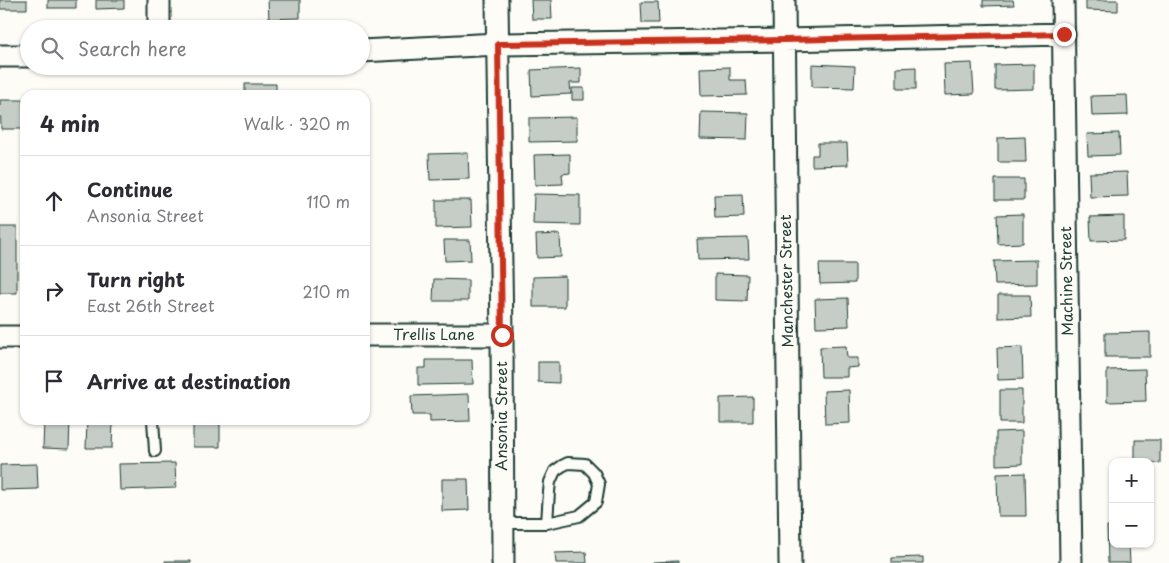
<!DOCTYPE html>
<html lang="en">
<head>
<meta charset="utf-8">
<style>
  body { margin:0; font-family:"Playpen Sans",sans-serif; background:#f2f2f3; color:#2b2b33 }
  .controls { position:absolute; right:15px; bottom:15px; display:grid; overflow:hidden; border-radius:10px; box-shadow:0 1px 4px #0004 }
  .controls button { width:45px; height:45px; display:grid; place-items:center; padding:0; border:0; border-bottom:1px solid #e1e1e2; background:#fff; color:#2b2b33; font:25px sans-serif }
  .stop { position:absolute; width:15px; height:15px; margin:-11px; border:4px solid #c8321e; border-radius:50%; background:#fff }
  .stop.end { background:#c8321e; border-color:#fff; box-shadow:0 1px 5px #0008 }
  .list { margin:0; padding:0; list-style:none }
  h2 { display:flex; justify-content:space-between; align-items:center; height:65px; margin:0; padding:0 20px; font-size:21px }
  h2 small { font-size:16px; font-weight:400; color:#7c7c81 }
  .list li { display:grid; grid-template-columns:32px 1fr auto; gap:15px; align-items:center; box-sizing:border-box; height:90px; padding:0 20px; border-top:1px solid #e1e1e2 }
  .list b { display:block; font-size:19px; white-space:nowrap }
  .list p { margin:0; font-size:16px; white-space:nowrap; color:#7c7c81 }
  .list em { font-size:16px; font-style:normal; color:#7c7c81 }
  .icon { flex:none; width:28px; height:28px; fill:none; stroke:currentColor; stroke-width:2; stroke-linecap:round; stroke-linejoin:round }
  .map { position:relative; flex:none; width:1169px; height:563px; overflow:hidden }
  .search { position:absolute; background:#fff; box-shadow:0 1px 4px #0004; left:20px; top:20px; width:350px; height:55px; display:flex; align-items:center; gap:12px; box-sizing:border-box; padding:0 18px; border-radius:28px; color:#7c7c81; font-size:19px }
  .panel { position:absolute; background:#fff; box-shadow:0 1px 4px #0004; left:20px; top:90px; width:350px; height:335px; border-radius:15px }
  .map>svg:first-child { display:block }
</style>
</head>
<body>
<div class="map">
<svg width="1169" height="563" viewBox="0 0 1169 563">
  <rect width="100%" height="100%" fill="#fdfcf7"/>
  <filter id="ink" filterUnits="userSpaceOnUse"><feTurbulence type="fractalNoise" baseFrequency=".02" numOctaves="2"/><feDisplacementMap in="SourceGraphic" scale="10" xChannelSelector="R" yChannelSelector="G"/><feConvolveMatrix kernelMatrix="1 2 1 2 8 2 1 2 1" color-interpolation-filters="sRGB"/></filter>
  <g filter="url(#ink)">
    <!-- building -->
    <path fill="#c6cdc7" stroke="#1f3d34" d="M 0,0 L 27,0 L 27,9 L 0,9 Z
      M 48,0 L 76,0 L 76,8 L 48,8 Z
      M 96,0 L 124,0 L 124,8 L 96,9 Z
      M 268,0 L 300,0 L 300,18 L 269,19 Z
      M 531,0 L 551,0 L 552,19 L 532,19 Z
      M 983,0 L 1013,0 L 1014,5 L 983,6 Z
      M 1086,0 L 1118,0 L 1118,11 L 1086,10 Z
      M 641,2 L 658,2 L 659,23 L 642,23 Z
      M 972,63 L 974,94 L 945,95 L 944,64 Z
      M 812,64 L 855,66 L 854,88 L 812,87 Z
      M 1034,64 L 1034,89 L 995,90 L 995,65 Z
      M 730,67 L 730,80 L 746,80 L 747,95 L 701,96 L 700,68 Z
      M 916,67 L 916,89 L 897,89 L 897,68 Z
      M 581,68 L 581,83 L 570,83 L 571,94 L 532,96 L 531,70 Z
      M 245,84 L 276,84 L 276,95 L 245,95 Z
      M 572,88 L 584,88 L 584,100 L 572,100 Z
      M 1127,95 L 1128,115 L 1092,116 L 1091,96 Z
      M 0,100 L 23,100 L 24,129 L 1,129 Z
      M 701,112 L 748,113 L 747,140 L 700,139 Z
      M 577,117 L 577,141 L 529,142 L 529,118 Z
      M 1119,133 L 1120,155 L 1088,156 L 1087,134 Z
      M 1025,137 L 1026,162 L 998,162 L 998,138 Z
      M 818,143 L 847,143 L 848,165 L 812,166 L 812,155 L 818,155 Z
      M 468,153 L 469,179 L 430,180 L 429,154 Z
      M 570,154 L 570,173 L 562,174 L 563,184 L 535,185 L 534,155 Z
      M 1127,172 L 1128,196 L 1090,197 L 1089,173 Z
      M 995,179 L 1024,179 L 1024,200 L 995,200 Z
      M 534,194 L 580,195 L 580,225 L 533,224 Z
      M 743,194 L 744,217 L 715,218 L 714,195 Z
      M 436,200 L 471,200 L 472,227 L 436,228 Z
      M 1023,214 L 1023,243 L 998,244 L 997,215 Z
      M 1124,216 L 1124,240 L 1091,241 L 1090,217 Z
      M 0,227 L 17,227 L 17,293 L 0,293 Z
      M 560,234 L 561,257 L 537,258 L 536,235 Z
      M 748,238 L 749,259 L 698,260 L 697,239 Z
      M 444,240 L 470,240 L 471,260 L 445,261 Z
      M 1037,260 L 1037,284 L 995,285 L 994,261 Z
      M 819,264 L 855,264 L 855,283 L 820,284 Z
      M 715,274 L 748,275 L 747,301 L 715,300 Z
      M 565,276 L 565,307 L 533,307 L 533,277 Z
      M 434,279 L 468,280 L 468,301 L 433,301 Z
      M 998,295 L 1030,295 L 1031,317 L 998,318 Z
      M 848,298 L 849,326 L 816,327 L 815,299 Z
      M 1150,332 L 1150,357 L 1105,357 L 1105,333 Z
      M 846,346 L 847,358 L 858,358 L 858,367 L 847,368 L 847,377 L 821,377 L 820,347 Z
      M 1022,347 L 1023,379 L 998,380 L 997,348 Z
      M 426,360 L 472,360 L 473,384 L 418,385 L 418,368 L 426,368 Z
      M 538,362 L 559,362 L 559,383 L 538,382 Z
      M 1145,369 L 1146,401 L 1107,402 L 1107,370 Z
      M 849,390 L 850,423 L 825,424 L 824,391 Z
      M 1000,390 L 1022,390 L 1022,423 L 1000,423 Z
      M 469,394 L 470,421 L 430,422 L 430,415 L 412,415 L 411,396 Z
      M 753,397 L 753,422 L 720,422 L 720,398 Z
      M 44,420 L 70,420 L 69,449 L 43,448 Z
      M 87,420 L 113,420 L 112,448 L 86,448 Z
      M 193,420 L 220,420 L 220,447 L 193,447 Z
      M 1022,431 L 1022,464 L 996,465 L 996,432 Z
      M 1135,440 L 1160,440 L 1160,463 L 1135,462 Z
      M 175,463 L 176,488 L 120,490 L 119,464 Z
      M 37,464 L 38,489 L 0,490 L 0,465 Z
      M 1025,473 L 1026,516 L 998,516 L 997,474 Z
      M 442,479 L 468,479 L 469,510 L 442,511 Z
      M 1107,526 L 1113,526 L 1113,544 L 1129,544 L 1130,563 L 1108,563 Z
      M 586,552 L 587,563 L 556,563 L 555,553 Z
      M 923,557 L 923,563 L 892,563 L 892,558 Z
      M 165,561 L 191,561 L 191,563 L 165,563 Z
      M 678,561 L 678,563 L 653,563 L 653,562 Z"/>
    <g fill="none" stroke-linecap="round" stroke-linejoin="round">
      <!-- service casing -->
      <g stroke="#1f3d34" stroke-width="14">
        <path id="service" d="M 153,420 L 155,451
          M 503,523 L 547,523 L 579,516 L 596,502 L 599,484 L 594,473 L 585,464 L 568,463 L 562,466 L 555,471 L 550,482 L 549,492 L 547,523"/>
      </g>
      <!-- minor casing -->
      <g stroke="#1f3d34" stroke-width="25">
        <path id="minor" d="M 497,0 L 502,335 L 503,563
          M 784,0 L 790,563
          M 1063,0 L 1071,563
          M 159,29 L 159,0
          M 361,51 L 498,44 L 784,40 L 1064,34
          M 0,56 L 29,56
          M 365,335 L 502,335
          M 0,337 L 25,337"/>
      </g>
      <!-- service -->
      <use href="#service" stroke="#fdfcf7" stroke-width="10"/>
      <!-- minor -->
      <use href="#minor" stroke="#fdfcf7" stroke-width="21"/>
    </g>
  </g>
  <g fill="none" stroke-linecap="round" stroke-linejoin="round" filter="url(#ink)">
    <!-- route -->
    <path stroke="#c8321e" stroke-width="6" d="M 502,335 L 498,44 L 784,40 L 1064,34"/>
  </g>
  <g text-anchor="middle" stroke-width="5" stroke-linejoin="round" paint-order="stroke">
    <!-- street labels -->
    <g font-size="15" fill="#1f3d34" stroke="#fdfcf7">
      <text transform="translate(787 281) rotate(-91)" y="5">Manchester Street</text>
      <text transform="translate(1067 281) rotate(-91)" y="5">Machine Street</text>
      <text x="434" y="340">Trellis Lane</text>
      <text transform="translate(502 416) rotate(-90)" y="5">Ansonia Street</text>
    </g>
  </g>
</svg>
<div class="controls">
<button>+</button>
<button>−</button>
</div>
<div class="stop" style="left:502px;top:335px"></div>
<div class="stop end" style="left:1064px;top:34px"></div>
<div class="search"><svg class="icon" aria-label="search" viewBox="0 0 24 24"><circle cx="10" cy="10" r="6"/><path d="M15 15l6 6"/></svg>Search here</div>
<section class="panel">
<h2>4 min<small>Walk · 320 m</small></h2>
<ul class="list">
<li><svg class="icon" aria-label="ahead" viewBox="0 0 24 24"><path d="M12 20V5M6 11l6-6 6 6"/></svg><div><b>Continue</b><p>Ansonia Street</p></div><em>110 m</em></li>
<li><svg class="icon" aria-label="right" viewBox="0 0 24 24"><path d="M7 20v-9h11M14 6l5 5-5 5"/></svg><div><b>Turn right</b><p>East 26th Street</p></div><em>210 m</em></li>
<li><svg class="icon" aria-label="arrive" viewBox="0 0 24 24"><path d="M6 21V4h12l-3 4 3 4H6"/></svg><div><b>Arrive at destination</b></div></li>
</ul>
</section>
</div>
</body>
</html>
